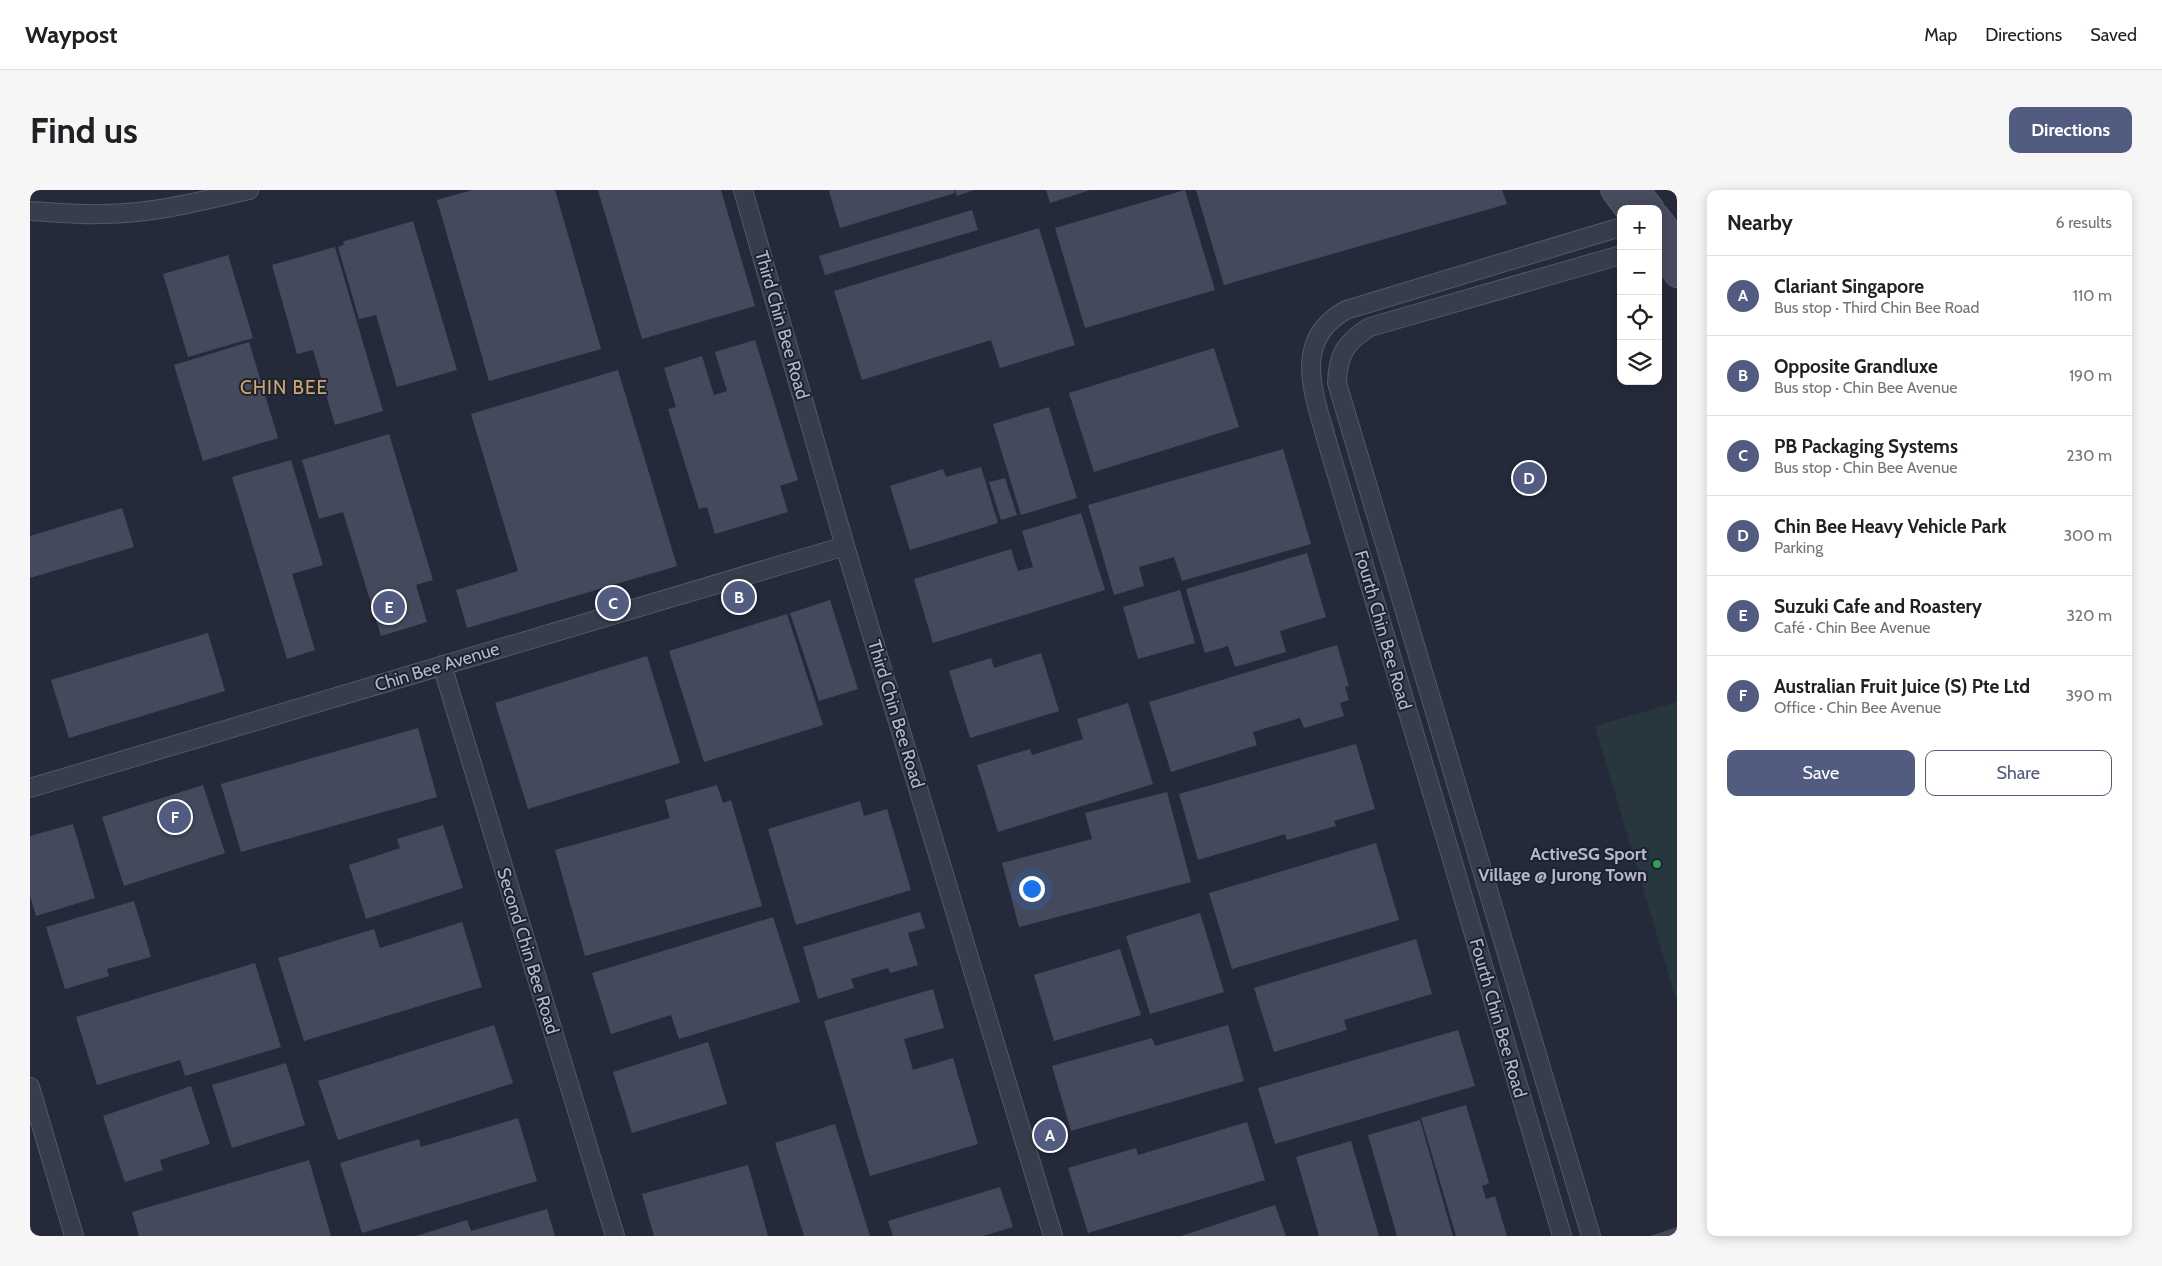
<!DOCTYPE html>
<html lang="en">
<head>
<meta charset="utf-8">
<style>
  body { margin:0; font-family:Cabin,sans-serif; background:#f6f6f6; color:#202124 }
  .controls { position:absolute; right:15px; top:15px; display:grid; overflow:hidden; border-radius:10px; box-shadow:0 2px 12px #0003 }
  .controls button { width:45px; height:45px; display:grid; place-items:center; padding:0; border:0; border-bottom:1px solid #e0e0e0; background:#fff; color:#202124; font:25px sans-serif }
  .you { position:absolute; left:1001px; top:698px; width:18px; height:18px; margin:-12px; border:4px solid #fff; border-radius:50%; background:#1a73e8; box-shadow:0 0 0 8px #1a73e833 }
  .badge { display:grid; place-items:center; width:32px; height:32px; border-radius:50%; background:#525b80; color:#fff; font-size:16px; font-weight:700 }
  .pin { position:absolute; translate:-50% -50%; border:2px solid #fff; box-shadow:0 1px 5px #0006 }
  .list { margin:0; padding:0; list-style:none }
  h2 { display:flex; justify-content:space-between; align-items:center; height:65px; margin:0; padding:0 20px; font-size:21px }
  h2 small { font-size:16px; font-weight:400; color:#757577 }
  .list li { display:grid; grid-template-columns:32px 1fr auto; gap:15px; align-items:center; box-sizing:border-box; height:80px; padding:0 20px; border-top:1px solid #e0e0e0 }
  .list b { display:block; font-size:19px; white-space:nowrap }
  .list p { margin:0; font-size:16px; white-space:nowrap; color:#757577 }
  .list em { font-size:16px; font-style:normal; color:#757577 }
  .actions { display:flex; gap:10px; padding:15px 20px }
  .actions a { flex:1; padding:11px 0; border:1px solid #525b80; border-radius:10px; text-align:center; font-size:18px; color:#525b80 }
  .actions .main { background:#525b80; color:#fff }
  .icon { flex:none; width:28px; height:28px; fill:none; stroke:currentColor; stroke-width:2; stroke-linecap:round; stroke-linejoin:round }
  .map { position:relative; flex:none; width:1647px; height:1046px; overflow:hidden; border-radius:10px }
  header { display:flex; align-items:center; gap:30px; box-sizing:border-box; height:70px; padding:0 25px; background:#fff; border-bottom:1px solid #e0e0e0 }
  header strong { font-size:24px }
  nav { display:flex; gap:28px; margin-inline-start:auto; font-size:18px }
  .intro { display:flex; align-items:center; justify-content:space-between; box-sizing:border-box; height:120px; padding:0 30px }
  h1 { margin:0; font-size:35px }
  .button { padding:12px 22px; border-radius:10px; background:#525b80; color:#fff; font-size:18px; font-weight:700 }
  main { display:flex; gap:30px; padding:0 30px }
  aside { flex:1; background:#fff; border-radius:10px; box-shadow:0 2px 12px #0003 }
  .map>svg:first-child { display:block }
</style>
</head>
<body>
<header>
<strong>Waypost</strong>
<nav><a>Map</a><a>Directions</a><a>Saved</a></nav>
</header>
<div class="intro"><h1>Find us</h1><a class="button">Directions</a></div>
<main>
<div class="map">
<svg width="1647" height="1046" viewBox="0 0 1647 1046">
  <rect width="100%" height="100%" fill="#252a3b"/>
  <!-- green -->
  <path fill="#28373d" d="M 1647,512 L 1647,812 L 1565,536 Z"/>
  <!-- building -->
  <path fill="#44495c" d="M 442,0 L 525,0 L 571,159 L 459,191 L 407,10 Z
    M 568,0 L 691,0 L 725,116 L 612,149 Z
    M 801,0 L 924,0 L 925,3 L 810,38 L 799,1 Z
    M 925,0 L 944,0 L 927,6 Z
    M 1016,0 L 1060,0 L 1020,13 Z
    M 1155,0 L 1185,100 L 1055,138 L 1025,38 Z
    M 1166,0 L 1472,0 L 1477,14 L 1194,95 Z
    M 942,20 L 948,40 L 795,85 L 789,66 Z
    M 383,31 L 427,180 L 367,197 L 346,125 L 329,129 L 308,57 L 314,55 L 313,52 L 315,51 Z
    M 1009,38 L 1045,155 L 970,178 L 961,150 L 832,190 L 804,101 Z
    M 305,57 L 353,221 L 305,235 L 283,160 L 267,164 L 242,75 Z
    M 198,65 L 223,148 L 158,167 L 133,84 Z
    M 725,150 L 768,290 L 750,296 L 758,322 L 685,344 L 677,317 L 669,319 L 638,219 L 646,217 L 634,178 L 672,166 L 684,205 L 697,201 L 685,162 Z
    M 219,152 L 248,248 L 173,271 L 144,175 Z
    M 1184,158 L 1209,237 L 1064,282 L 1039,203 Z
    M 588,180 L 647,376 L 437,438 L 426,400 L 488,381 L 441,224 Z
    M 1019,217 L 1047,308 L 991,325 L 963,234 Z
    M 359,244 L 403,390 L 386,395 L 397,432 L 351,446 L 313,322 L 289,329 L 272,270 Z
    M 1253,259 L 1281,354 L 1152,391 L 1144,367 L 1109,377 L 1114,396 L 1084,405 L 1058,315 Z
    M 261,270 L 293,375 L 262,384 L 285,460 L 257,469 L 202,287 Z
    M 951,277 L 968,333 L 880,360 L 860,296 L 913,279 L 916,287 Z
    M 975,288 L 987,325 L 971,330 L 959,292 Z
    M 92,318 L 104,357 L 0,388 L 0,346 Z
    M 1051,323 L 1075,400 L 903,453 L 884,389 L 981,359 L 988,381 L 1003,377 L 992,341 Z
    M 1277,363 L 1296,427 L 1250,441 L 1256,462 L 1205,477 L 1198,456 L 1175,463 L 1156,399 Z
    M 1150,400 L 1165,453 L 1108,469 L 1093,417 Z
    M 800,410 L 828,499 L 789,511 L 760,423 Z
    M 757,424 L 793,535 L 674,572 L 639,461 Z
    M 178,443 L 195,501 L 39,548 L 21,490 Z
    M 1307,455 L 1319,496 L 1315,497 L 1319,510 L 1310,513 L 1314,526 L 1274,538 L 1270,528 L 1223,542 L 1227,555 L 1141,582 L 1119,512 Z
    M 1011,463 L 1029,521 L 940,548 L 919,481 L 961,468 L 964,478 Z
    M 617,466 L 650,573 L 498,619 L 465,513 Z
    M 1098,513 L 1123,594 L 968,642 L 947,575 L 1000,559 L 1002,565 L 1053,549 L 1047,529 Z
    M 388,538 L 407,607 L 211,662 L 191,594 Z
    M 1326,554 L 1345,619 L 1304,631 L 1306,636 L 1257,650 L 1255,644 L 1168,670 L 1149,604 Z
    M 173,595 L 195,663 L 94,696 L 72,627 Z
    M 687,595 L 693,613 L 701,610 L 732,716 L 555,766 L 525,660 L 640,628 L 635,610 Z
    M 1137,602 L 1161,692 L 989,737 L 972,673 L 1062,649 L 1055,623 Z
    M 830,611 L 834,626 L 857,619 L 881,700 L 766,735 L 738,639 Z
    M 43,634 L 65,708 L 6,726 L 0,706 L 0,646 Z
    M 413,635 L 433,698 L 336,729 L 319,675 L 370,658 L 367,649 Z
    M 1346,653 L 1369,730 L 1202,779 L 1179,703 Z
    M 104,711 L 121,767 L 77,779 L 79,786 L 35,799 L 16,737 Z
    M 890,722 L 895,738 L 878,743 L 888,775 L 860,783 L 858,778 L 821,789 L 824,798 L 788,809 L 773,757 Z
    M 1170,723 L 1194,802 L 1120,824 L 1096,746 Z
    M 743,727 L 770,812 L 649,849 L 641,825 L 581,844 L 562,783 Z
    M 432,732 L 452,797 L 274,851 L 248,768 L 344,739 L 350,758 Z
    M 1386,749 L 1402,804 L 1314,830 L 1317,840 L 1244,862 L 1224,798 Z
    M 1090,759 L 1111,825 L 1024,851 L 1004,785 Z
    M 225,773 L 251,857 L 155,886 L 150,870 L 67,895 L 46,827 Z
    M 903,799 L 914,838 L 874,849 L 883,880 L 923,868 L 948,954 L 840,986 L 794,831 Z
    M 464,835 L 483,893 L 308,950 L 288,891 Z
    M 1198,835 L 1214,891 L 1041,941 L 1022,876 L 1122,848 L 1125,856 Z
    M 1428,840 L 1445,896 L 1245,954 L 1228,898 Z
    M 678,852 L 697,914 L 602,943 L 583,882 Z
    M 256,873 L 275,935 L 202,958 L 182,895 Z
    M 161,896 L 180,954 L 130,970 L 133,980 L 95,992 L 73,926 Z
    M 1436,915 L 1459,993 L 1452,996 L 1456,1009 L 1465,1006 L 1477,1046 L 1426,1046 L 1391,928 Z
    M 488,928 L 507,991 L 332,1043 L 310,973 L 389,949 L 391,957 Z
    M 1390,930 L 1423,1046 L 1367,1046 L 1338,945 Z
    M 1217,932 L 1235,990 L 1058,1043 L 1038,978 L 1106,958 L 1108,965 Z
    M 805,934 L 840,1046 L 774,1046 L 745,953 Z
    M 1321,951 L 1349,1046 L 1289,1046 L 1266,967 Z
    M 279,970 L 301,1046 L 109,1046 L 102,1022 Z
    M 718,975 L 738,1046 L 624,1046 L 612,1004 Z
    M 970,997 L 983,1037 L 953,1046 L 863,1046 L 858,1031 Z
    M 1245,1015 L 1256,1046 L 1151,1046 Z
    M 517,1019 L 525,1046 L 386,1046 L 437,1030 L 441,1041 Z
    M 1647,1037 L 1647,1046 L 1620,1046 Z"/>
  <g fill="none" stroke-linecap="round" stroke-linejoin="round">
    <!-- street casing -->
    <g stroke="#535866" stroke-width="20">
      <path id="street" d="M 713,0 L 815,356 L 1023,1046
        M 0,21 C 24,22 48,25 73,24 C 122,24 172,11 219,0
        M 412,475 L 585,1046
        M 0,598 L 815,356
        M 0,897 L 44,1046
        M 1532,1046 L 1424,676 L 1298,255 C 1285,206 1260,151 1316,120 L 1591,37
        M 1561,1046 L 1307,193 C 1308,165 1315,152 1340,137 L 1591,65"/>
    </g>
    <!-- secondary casing -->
    <g stroke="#535866" stroke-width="26">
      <path id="secondary" d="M 1583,0 L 1597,19
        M 1608,0 L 1622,19
        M 1628,27 L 1647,52
        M 1628,60 L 1647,85"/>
    </g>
    <!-- street -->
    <use href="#street" stroke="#383d4b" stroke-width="18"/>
    <!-- secondary -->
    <use href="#secondary" stroke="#474b5e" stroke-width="24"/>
  </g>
  <!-- markers -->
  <circle fill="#2e9e5b" stroke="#1e2230" stroke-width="2" cx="1627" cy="674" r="5"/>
  <g text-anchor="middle" stroke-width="4" stroke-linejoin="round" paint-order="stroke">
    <!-- street labels -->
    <g font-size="18" fill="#b4b8c7" stroke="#1e2230">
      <text transform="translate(752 135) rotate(74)" y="6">Third Chin Bee Road</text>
      <text transform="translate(1353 440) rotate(74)" y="6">Fourth Chin Bee Road</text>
      <text transform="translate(407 477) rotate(-17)" y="6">Chin Bee Avenue</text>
      <text transform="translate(866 524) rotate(73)" y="6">Third Chin Bee Road</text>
      <text transform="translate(498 761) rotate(73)" y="6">Second Chin Bee Road</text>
      <text transform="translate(1468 828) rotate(74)" y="6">Fourth Chin Bee Road</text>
    </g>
    <!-- poi labels -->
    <g font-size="18" font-weight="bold" fill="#b4b8c7" stroke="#1e2230" text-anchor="end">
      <text x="1617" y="670">ActiveSG Sport<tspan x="1617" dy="21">Village @ Jurong Town</tspan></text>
    </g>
    <!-- neighbourhood labels -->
    <g font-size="19" letter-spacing="1" fill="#cda769" stroke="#1e2230">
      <text x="254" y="204">CHIN BEE</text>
    </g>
  </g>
</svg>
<div class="controls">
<button>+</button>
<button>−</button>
<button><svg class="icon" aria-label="locate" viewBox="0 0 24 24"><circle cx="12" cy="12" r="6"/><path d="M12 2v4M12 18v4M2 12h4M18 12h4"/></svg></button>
<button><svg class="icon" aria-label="layers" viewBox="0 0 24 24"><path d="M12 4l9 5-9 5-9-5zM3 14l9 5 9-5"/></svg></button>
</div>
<div class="you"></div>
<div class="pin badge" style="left:1020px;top:945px">A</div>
<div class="pin badge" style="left:709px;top:407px">B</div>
<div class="pin badge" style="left:583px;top:413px">C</div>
<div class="pin badge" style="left:1499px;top:288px">D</div>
<div class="pin badge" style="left:359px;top:417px">E</div>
<div class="pin badge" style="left:145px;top:627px">F</div>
</div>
<aside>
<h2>Nearby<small>6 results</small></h2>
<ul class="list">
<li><span class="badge">A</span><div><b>Clariant Singapore</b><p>Bus stop · Third Chin Bee Road</p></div><em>110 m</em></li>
<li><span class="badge">B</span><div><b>Opposite Grandluxe</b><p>Bus stop · Chin Bee Avenue</p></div><em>190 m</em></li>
<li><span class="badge">C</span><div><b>PB Packaging Systems</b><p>Bus stop · Chin Bee Avenue</p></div><em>230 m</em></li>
<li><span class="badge">D</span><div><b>Chin Bee Heavy Vehicle Park</b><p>Parking</p></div><em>300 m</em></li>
<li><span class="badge">E</span><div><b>Suzuki Cafe and Roastery</b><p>Café · Chin Bee Avenue</p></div><em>320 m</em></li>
<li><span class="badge">F</span><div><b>Australian Fruit Juice (S) Pte Ltd</b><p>Office · Chin Bee Avenue</p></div><em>390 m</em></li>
</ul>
<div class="actions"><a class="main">Save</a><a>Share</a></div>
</aside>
</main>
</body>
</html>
